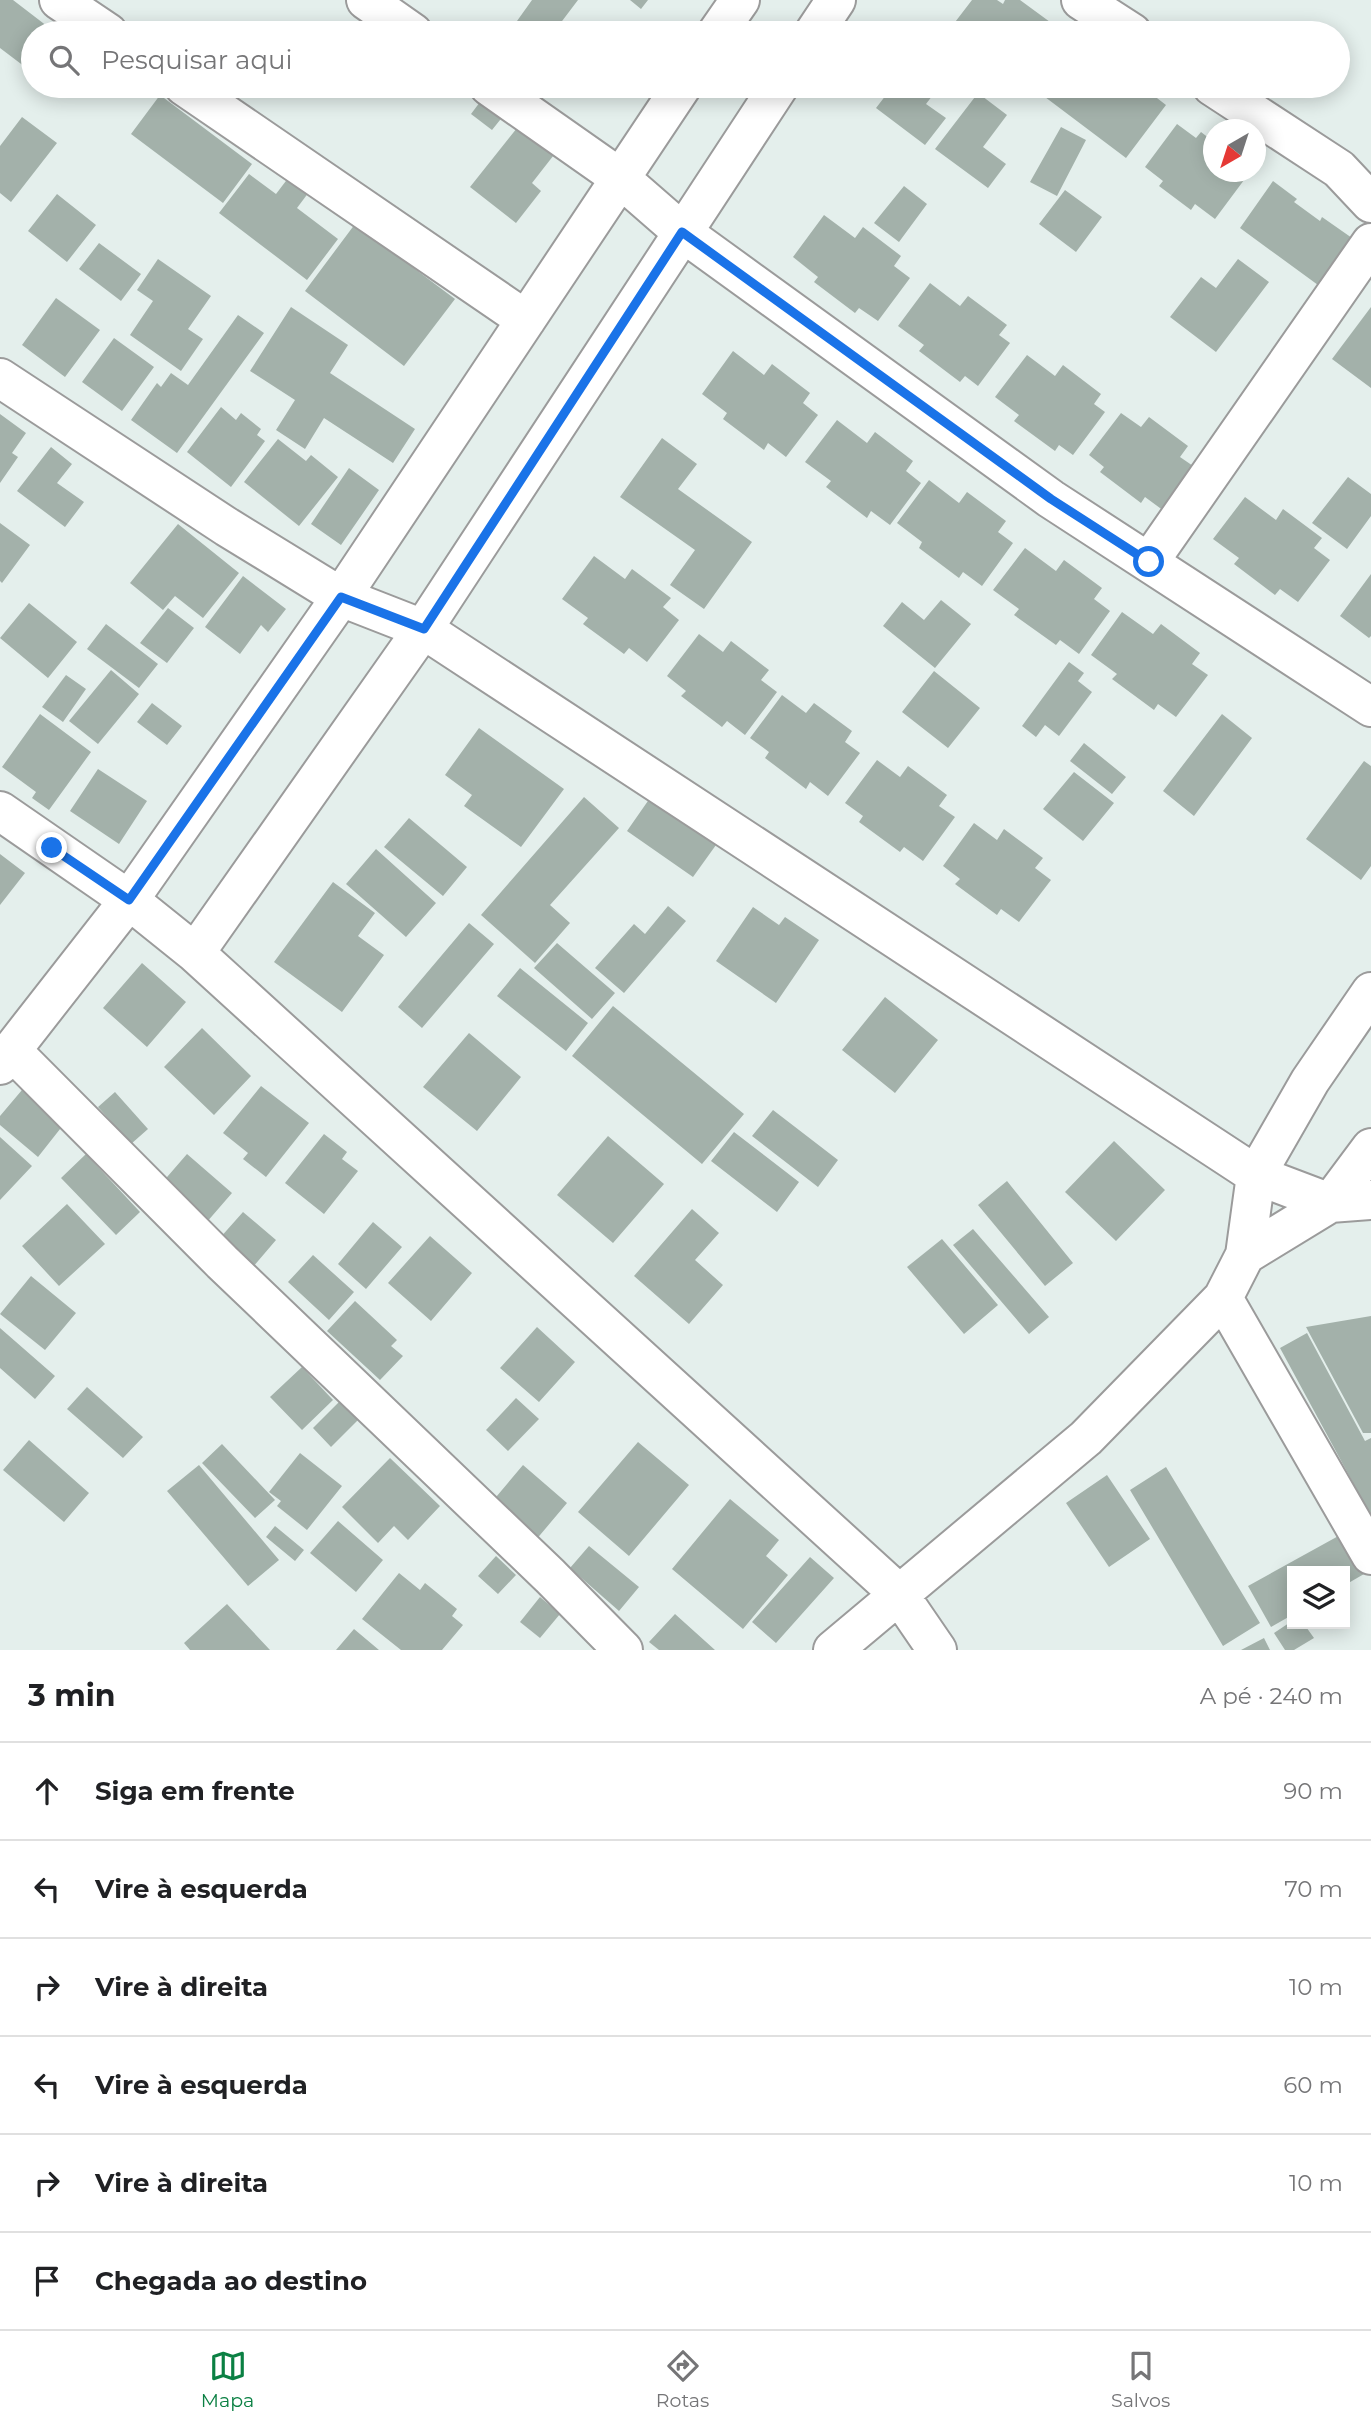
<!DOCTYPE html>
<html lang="pt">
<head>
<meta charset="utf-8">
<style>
  body { margin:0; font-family:Montserrat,sans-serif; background:#f6f6f6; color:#202124 }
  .controls { position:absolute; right:21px; bottom:21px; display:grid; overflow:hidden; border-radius:0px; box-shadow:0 4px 18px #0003 }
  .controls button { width:63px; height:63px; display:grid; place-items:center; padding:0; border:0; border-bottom:2px solid #e0e0e0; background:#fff; color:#202124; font:35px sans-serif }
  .compass { position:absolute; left:1203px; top:119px; width:63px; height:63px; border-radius:50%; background:#fff; box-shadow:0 4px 18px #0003; rotate:219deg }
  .stop { position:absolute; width:21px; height:21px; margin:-16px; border:5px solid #1a73e8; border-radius:50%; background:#fff }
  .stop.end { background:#1a73e8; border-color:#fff; box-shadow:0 2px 7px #0008 }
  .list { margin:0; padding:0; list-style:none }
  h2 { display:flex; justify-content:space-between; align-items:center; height:91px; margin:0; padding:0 28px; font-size:30px }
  h2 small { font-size:23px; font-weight:400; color:#757577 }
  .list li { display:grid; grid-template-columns:46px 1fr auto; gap:21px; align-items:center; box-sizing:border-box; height:98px; padding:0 28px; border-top:2px solid #e0e0e0 }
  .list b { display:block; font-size:26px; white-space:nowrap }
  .list em { font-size:23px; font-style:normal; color:#757577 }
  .icon { flex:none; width:38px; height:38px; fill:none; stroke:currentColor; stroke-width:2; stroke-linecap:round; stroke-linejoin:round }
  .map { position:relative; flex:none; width:1371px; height:1650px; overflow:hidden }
  .search { position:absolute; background:#fff; box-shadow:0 4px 18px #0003; left:21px; right:21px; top:21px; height:77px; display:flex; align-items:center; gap:18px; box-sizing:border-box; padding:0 24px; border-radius:38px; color:#757577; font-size:26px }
  .sheet { height:679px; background:#fff }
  nav { display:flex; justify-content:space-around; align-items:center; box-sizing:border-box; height:98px; border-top:2px solid #e0e0e0; background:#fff; font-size:19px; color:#757577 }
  nav a { display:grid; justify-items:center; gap:4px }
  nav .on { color:#0b8043 }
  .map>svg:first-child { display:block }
</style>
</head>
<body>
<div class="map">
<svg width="1371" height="1650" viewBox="0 0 1371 1650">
  <rect width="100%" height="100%" fill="#e4efec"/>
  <!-- building -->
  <path fill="#a3b1aa" d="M 0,0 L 13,0 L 56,33 L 33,33 L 33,73 L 0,48 Z
    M 532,0 L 578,0 L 553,33 L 519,33 L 512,28 Z
    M 630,0 L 648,0 L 641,9 Z
    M 972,0 L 997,0 L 1003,4 L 1005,0 L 1020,0 L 1050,22 L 1041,33 L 953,33 L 949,30 Z
    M 893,86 L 939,87 L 926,104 L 946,118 L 925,145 L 876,108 Z
    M 1053,86 L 1120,86 L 1137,98 L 1144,88 L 1166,105 L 1126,158 L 1045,97 Z
    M 978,93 L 1007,115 L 983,147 L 1006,164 L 988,188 L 935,149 Z
    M 160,95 L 252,164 L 223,203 L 131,134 Z
    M 483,98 L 504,115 L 492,130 L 471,114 Z
    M 22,117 L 57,143 L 11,202 L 0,193 L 0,146 Z
    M 521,123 L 557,151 L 532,183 L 541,191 L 516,223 L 470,187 Z
    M 1177,124 L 1196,138 L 1201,132 L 1214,142 L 1214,172 L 1241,172 L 1247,176 L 1215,219 L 1195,204 L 1191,210 L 1159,186 L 1163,181 L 1145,167 Z
    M 1061,127 L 1086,140 L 1057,196 L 1030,182 Z
    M 292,173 L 312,188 L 297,208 L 338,239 L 307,280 L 219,213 L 249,174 L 276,194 Z
    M 1273,181 L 1297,199 L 1294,202 L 1320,221 L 1322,217 L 1352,238 L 1318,285 L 1240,228 Z
    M 904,186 L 927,204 L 899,242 L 874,223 Z
    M 1065,190 L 1102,217 L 1076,252 L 1039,224 Z
    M 57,194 L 96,225 L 67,262 L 28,231 Z
    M 824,215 L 855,238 L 863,227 L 901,256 L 894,266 L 910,278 L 878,321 L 859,308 L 855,313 L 814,282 L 818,277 L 793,257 Z
    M 355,224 L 455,299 L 404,366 L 305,291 Z
    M 99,243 L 141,274 L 121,301 L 79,269 Z
    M 158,259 L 211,296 L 188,329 L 203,339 L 181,371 L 130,335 L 153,301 L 137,290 Z
    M 1238,259 L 1269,282 L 1216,352 L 1170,317 L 1201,277 L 1216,288 Z
    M 930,283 L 960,306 L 968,296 L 1007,325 L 999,335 L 1010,343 L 978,386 L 965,376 L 960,382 L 919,351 L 924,345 L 898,326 Z
    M 56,298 L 100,330 L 65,377 L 22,345 Z
    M 291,307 L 348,345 L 330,373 L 415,429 L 393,463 L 324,418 L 305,449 L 276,430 L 295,400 L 250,371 Z
    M 1371,307 L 1371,388 L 1332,359 Z
    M 238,315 L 264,333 L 177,453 L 131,420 L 157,383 L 161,387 L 171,373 L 188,385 Z
    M 114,338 L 154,367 L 122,411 L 82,382 Z
    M 733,351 L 764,375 L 772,364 L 810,393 L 803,403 L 818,415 L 786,457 L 768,443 L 764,450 L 723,419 L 727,413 L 702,394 Z
    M 1027,355 L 1055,376 L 1063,365 L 1101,394 L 1094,404 L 1105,412 L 1073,455 L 1059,445 L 1055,451 L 1014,421 L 1019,415 L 995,397 Z
    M 221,407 L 236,420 L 241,413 L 261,429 L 257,435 L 265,441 L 231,487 L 187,452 Z
    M 1121,413 L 1141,427 L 1149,417 L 1188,446 L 1180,457 L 1196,468 L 1164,511 L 1145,497 L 1141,503 L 1100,472 L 1104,467 L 1089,455 Z
    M 0,414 L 26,433 L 12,453 L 18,457 L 0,483 Z
    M 837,420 L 867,443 L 875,432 L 913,461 L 906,471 L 921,483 L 890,525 L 871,511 L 867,518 L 826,487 L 831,481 L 805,462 Z
    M 662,438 L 697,464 L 678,489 L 752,542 L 704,609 L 670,585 L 695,550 L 620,497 Z
    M 278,439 L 306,461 L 311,455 L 338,477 L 299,526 L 244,482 Z
    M 51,447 L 72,464 L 57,483 L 84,502 L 65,527 L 17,491 Z
    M 349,468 L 379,490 L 341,545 L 311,524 Z
    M 1348,477 L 1371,494 L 1371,516 L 1347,549 L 1312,523 Z
    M 929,480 L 959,503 L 967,492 L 1006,521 L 998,532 L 1013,543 L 982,586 L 963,572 L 959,578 L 919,548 L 922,542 L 897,523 Z
    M 1245,497 L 1276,520 L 1283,509 L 1322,538 L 1314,548 L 1330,560 L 1298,602 L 1280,589 L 1275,595 L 1234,564 L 1239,558 L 1213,539 Z
    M 0,523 L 30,545 L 2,583 L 0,581 Z
    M 178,524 L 239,573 L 203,618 L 175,596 L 163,610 L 130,583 Z
    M 1025,548 L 1056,571 L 1064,560 L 1102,588 L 1094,599 L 1110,611 L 1079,654 L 1060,640 L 1056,645 L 1014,615 L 1019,609 L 993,590 Z
    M 594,556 L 625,579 L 632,569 L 671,598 L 663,607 L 679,620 L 647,662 L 629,648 L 624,654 L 583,624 L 588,618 L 562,599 Z
    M 1371,574 L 1371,636 L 1369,638 L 1340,616 Z
    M 243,576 L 286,609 L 268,632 L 261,625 L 240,654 L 205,627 Z
    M 941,600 L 971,624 L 935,668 L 883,626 L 902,602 L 924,620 Z
    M 29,603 L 77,642 L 48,678 L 0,638 Z
    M 168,608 L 194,628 L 167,663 L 140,643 Z
    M 1122,612 L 1153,634 L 1161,624 L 1200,653 L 1192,664 L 1208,675 L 1176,717 L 1158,704 L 1154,710 L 1112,679 L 1117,674 L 1091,655 Z
    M 106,624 L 158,664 L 139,688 L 87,649 Z
    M 699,634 L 723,652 L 731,641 L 769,670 L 761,680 L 777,692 L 745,735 L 727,721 L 722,727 L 681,696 L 686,691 L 667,676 Z
    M 1069,662 L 1084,673 L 1078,681 L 1092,692 L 1059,736 L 1045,725 L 1036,737 L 1022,726 Z
    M 111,670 L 139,694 L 98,744 L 69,721 Z
    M 934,671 L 980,708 L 948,748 L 902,712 Z
    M 66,675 L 86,689 L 63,722 L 42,707 Z
    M 782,695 L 806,713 L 814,703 L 852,731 L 845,742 L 860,753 L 828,796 L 810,782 L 806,789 L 765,758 L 769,752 L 750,738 Z
    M 152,703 L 182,726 L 167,745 L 137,722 Z
    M 40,714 L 91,752 L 49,810 L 32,798 L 36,792 L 2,767 Z
    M 1222,714 L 1252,738 L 1194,816 L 1163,791 Z
    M 479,728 L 564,789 L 521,847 L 464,806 L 472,795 L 445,775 Z
    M 1084,743 L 1126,777 L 1112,794 L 1070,761 Z
    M 877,760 L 900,777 L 908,766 L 947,795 L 939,806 L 955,817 L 923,861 L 904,847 L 900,852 L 859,822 L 863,816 L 845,803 Z
    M 1364,761 L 1371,766 L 1371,866 L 1361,880 L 1306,839 Z
    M 98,769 L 147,801 L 119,844 L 70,811 Z
    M 1074,772 L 1114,803 L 1083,841 L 1043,809 Z
    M 584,797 L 619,828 L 550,905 L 570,923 L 535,963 L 481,915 Z
    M 650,798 L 716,845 L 693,877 L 627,831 Z
    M 409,818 L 467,867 L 443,896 L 384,847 Z
    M 974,823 L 997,840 L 1004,829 L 1043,858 L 1035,868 L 1051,880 L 1019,922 L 1001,909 L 997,915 L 955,884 L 960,879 L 943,866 Z
    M 376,849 L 436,903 L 406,937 L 346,884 Z
    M 0,854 L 25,873 L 0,905 Z
    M 333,882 L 375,913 L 358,936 L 384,955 L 342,1012 L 274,962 Z
    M 668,906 L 686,921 L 624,993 L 595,968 L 634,924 L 645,934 Z
    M 753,907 L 779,925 L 785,917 L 819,940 L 776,1003 L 716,961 Z
    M 469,923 L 494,944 L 422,1028 L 398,1007 Z
    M 557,943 L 615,993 L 592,1019 L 534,968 Z
    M 142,963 L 186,1002 L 147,1047 L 103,1008 Z
    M 520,968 L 588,1023 L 566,1051 L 497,996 Z
    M 885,997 L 938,1040 L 895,1093 L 842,1050 Z
    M 613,1006 L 744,1114 L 702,1164 L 572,1056 Z
    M 202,1028 L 251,1076 L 214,1115 L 164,1067 Z
    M 469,1033 L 521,1077 L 477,1131 L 423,1087 Z
    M 261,1086 L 309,1123 L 266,1177 L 243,1159 L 248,1153 L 223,1133 Z
    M 22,1090 L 64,1124 L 38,1157 L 0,1125 L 0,1116 Z
    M 115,1092 L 148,1129 L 131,1144 L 98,1107 Z
    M 773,1110 L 838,1160 L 818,1187 L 752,1136 Z
    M 734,1132 L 799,1182 L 777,1212 L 711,1161 Z
    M 324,1134 L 347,1152 L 342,1159 L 358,1171 L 324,1214 L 285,1183 Z
    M 608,1136 L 664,1184 L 613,1243 L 557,1195 Z
    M 0,1137 L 32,1166 L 0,1200 Z
    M 1114,1141 L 1165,1190 L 1116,1241 L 1065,1192 Z
    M 86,1154 L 140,1212 L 116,1235 L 61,1178 Z
    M 187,1154 L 232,1193 L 206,1223 L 161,1184 Z
    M 1007,1181 L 1073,1263 L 1045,1286 L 978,1205 Z
    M 67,1204 L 105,1244 L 59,1286 L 22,1246 Z
    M 692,1209 L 719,1233 L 695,1260 L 723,1285 L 689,1324 L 634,1276 Z
    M 243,1212 L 276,1240 L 252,1268 L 219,1239 Z
    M 373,1222 L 402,1247 L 366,1289 L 338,1264 Z
    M 973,1229 L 1049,1317 L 1029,1334 L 953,1245 Z
    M 430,1236 L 472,1273 L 431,1321 L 388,1283 Z
    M 942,1239 L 998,1305 L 964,1334 L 907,1267 Z
    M 313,1255 L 354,1292 L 329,1320 L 288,1282 Z
    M 31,1276 L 76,1313 L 45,1350 L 0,1314 Z
    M 355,1301 L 397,1340 L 391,1346 L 403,1356 L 380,1380 L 327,1331 Z
    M 1371,1316 L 1371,1433 L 1363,1433 L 1306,1327 Z
    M 537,1327 L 575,1362 L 539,1402 L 500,1368 Z
    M 0,1328 L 55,1376 L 35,1399 L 0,1368 Z
    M 1307,1333 L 1365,1441 L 1371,1438 L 1371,1516 L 1280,1348 Z
    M 302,1367 L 333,1400 L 302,1430 L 270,1397 Z
    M 87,1387 L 143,1437 L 123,1458 L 67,1409 Z
    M 516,1398 L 539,1419 L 508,1451 L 486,1430 Z
    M 341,1400 L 360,1418 L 331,1447 L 313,1428 Z
    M 29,1440 L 89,1493 L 64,1522 L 3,1470 Z
    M 638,1442 L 689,1485 L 629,1556 L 578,1512 Z
    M 222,1444 L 275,1500 L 255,1518 L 202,1463 Z
    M 300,1453 L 342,1486 L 307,1530 L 277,1506 L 281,1501 L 269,1492 Z
    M 390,1458 L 440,1506 L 408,1540 L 394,1526 L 378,1543 L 342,1507 Z
    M 199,1465 L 279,1560 L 248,1586 L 167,1491 Z
    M 523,1465 L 567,1503 L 535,1541 L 491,1503 Z
    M 1166,1467 L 1260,1623 L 1223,1646 L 1130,1490 Z
    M 1107,1475 L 1150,1539 L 1109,1567 L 1066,1503 Z
    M 730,1499 L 779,1540 L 766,1556 L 788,1575 L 743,1629 L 672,1569 Z
    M 338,1521 L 383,1560 L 356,1592 L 310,1553 Z
    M 275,1526 L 304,1550 L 295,1561 L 266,1537 Z
    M 1342,1534 L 1364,1574 L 1345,1585 L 1345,1571 L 1292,1571 L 1292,1615 L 1271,1627 L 1248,1586 Z
    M 589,1546 L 639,1587 L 619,1611 L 570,1568 Z
    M 496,1556 L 516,1575 L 498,1594 L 478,1576 Z
    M 810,1557 L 834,1578 L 776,1643 L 752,1622 Z
    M 399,1573 L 420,1590 L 425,1583 L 457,1609 L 452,1616 L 463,1625 L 442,1650 L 401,1650 L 362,1619 Z
    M 540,1597 L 560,1614 L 540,1638 L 520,1622 Z
    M 227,1604 L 270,1650 L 190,1650 L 184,1643 Z
    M 675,1614 L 715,1650 L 659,1650 L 649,1642 Z
    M 1292,1621 L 1292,1624 L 1304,1624 L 1314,1638 L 1294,1650 L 1285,1650 L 1274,1633 Z
    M 354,1629 L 379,1650 L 336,1650 Z
    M 1264,1638 L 1270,1650 L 1241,1650 Z"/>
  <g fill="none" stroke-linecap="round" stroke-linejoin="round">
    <!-- street casing -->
    <g stroke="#9b9b9b" stroke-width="42">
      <path id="street" d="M 59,0 L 108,33
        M 366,0 L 413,33
        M 1081,0 L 1132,33
        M 717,33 L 740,0
        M 814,33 L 836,0
        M 184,86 L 526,320
        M 489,86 L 620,178 L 682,232 L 1051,499 L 1371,707
        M 1212,86 L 1339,169 L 1371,203
        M 0,378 L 227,527 L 341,597 L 423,629 L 1256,1175 L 1330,1203 L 1371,1200
        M 1149,562 L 1371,243
        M 0,811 L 129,900 L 195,953 L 898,1593 L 937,1650
        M 195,953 L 423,629 L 779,86
        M 12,1051 L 222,1262 L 550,1576 L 623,1650
        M 0,1065 L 129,900 L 341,597 L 682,86
        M 1245,1255 L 1330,1203 L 1371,1148
        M 1223,1298 L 1371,1555
        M 833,1650 L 1086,1438 L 1223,1298 L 1245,1255 L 1256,1175 L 1310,1081 L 1371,992"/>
    </g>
    <!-- street -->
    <use href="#street" stroke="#fff" stroke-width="38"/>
  </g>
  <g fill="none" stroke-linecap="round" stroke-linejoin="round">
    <!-- route -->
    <path stroke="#1a73e8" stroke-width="9" d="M 52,848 L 129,900 L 341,597 L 424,629 L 682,232 L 1051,499 L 1149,562"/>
  </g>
</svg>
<div class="controls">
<button><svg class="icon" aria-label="layers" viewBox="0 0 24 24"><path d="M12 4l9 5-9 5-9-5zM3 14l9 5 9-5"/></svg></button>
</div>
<svg class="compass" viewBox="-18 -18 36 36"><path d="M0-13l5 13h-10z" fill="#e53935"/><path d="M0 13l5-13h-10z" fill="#757577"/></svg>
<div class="stop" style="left:1149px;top:562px"></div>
<div class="stop end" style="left:52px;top:848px"></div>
<div class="search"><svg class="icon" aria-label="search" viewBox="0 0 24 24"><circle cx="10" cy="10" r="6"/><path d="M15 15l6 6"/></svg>Pesquisar aqui</div>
</div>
<section class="sheet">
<h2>3 min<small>A pé · 240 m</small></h2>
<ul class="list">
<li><svg class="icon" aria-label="ahead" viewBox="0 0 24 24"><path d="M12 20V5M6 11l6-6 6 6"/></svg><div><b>Siga em frente</b></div><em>90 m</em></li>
<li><svg class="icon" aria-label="left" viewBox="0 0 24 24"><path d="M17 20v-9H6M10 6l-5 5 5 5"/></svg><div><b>Vire à esquerda</b></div><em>70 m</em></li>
<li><svg class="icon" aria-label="right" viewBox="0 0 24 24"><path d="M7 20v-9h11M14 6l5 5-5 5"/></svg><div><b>Vire à direita</b></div><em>10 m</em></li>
<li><svg class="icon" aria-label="left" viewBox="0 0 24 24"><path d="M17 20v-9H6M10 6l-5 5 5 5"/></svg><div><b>Vire à esquerda</b></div><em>60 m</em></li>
<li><svg class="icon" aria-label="right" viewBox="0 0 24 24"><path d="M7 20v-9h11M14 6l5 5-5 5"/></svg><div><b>Vire à direita</b></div><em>10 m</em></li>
<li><svg class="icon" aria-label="arrive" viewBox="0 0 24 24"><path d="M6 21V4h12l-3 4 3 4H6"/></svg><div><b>Chegada ao destino</b></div></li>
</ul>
</section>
<nav>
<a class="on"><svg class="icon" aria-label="map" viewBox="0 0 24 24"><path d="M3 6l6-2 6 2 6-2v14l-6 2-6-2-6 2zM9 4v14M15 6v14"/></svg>Mapa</a>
<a><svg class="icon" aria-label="directions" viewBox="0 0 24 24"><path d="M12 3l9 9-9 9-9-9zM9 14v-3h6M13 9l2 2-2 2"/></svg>Rotas</a>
<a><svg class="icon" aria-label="saved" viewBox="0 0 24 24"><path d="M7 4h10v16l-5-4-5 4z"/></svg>Salvos</a>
</nav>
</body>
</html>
